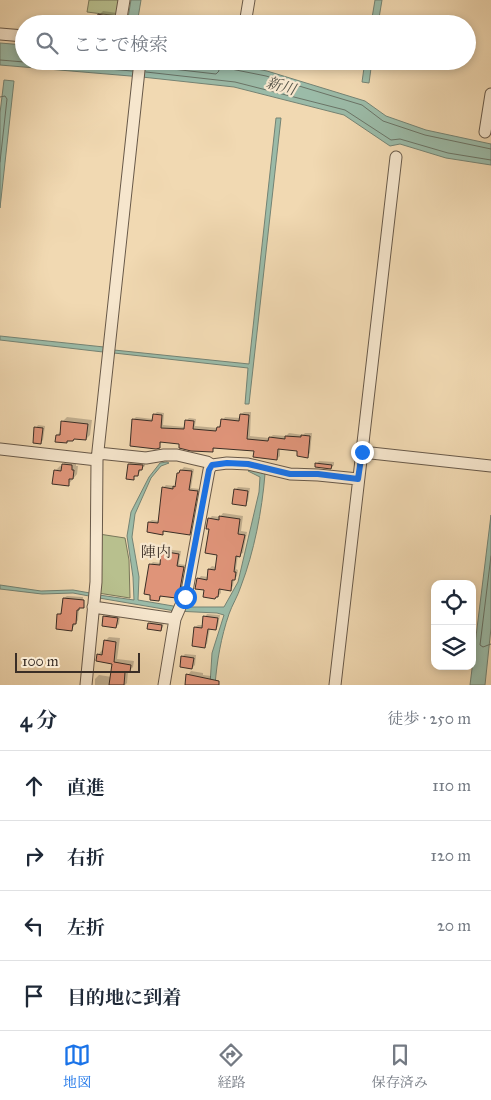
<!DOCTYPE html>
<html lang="ja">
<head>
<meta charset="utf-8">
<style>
  body { margin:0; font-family:"IM FELL Great Primer","Noto Serif JP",serif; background:#f6f6f7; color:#1f2937 }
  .controls { position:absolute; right:15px; bottom:15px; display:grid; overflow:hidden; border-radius:10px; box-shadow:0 2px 8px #0003 }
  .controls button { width:45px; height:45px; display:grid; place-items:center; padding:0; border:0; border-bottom:1px solid #e0e1e3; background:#fff; color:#1f2937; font:25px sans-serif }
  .scale { position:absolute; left:15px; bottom:12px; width:125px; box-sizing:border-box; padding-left:5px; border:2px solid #3a2e26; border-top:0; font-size:14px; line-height:18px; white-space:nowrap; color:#3a2e26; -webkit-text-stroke:4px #f6e6cd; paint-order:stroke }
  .stop { position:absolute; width:15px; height:15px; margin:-11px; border:4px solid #1a73e8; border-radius:50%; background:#fff }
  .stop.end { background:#1a73e8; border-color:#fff; box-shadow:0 1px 5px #0008 }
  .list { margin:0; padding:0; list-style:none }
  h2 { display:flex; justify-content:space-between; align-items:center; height:65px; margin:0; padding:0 20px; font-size:21px }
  h2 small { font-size:16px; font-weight:400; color:#747a83 }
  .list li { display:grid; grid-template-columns:32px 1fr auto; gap:15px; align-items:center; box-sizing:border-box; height:70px; padding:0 20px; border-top:1px solid #e0e1e3 }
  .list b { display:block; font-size:19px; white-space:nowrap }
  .list em { font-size:16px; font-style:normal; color:#747a83 }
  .icon { flex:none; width:28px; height:28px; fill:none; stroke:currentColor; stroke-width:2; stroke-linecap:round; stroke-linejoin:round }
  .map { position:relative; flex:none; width:491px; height:685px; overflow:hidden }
  .search { position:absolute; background:#fff; box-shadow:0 2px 8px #0003; left:15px; right:15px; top:15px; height:55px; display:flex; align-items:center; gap:12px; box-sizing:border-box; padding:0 18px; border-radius:28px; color:#747a83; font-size:19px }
  .sheet { height:345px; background:#fff }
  nav { display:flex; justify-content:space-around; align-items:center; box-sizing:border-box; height:70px; border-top:1px solid #e0e1e3; background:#fff; font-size:14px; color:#747a83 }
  nav a { display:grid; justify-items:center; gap:2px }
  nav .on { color:#1a73e8 }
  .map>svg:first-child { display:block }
</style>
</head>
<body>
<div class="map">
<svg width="491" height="685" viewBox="0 0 491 685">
  <rect width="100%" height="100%" fill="#f1d9b2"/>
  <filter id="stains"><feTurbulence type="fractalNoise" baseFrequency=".004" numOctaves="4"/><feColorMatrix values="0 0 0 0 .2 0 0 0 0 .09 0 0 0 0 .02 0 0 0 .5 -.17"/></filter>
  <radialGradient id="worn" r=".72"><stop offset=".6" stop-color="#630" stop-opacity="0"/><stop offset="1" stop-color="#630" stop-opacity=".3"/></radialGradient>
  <!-- green -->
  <path fill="#b8c08e" stroke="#79775a" d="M 89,0 L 121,0 L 118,16 L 87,12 Z
    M 99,534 L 125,538 L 129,560 L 130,598 L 98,593 Z"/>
  <!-- water -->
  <path fill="#9bbba8" stroke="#748374" d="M 131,0 L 141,0 L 137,24 L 127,24 Z
    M 375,0 L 382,0 L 378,24 L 371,24 Z
    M 0,43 L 24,45 L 24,61 L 215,61 L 267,71 L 365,101 L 386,116 L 426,130 L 491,144 L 491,165 L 446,158 L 400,144 L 390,146 L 344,115 L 234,87 L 142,77 L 0,65 Z
    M 365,61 L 372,61 L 369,83 L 362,82 Z
    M 4,80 L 14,81 L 0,208 L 0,113 Z
    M 276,118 L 281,118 L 249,404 L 245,404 L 248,368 L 114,353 L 114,350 L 249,364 Z
    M 0,336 L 104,347 L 103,352 L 0,340 Z
    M 167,462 L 169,463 L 161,466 L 151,478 L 135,514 L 132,537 L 139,577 L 138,600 L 179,607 L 224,607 L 238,582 L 259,492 L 260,477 L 248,471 L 250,469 L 265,474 C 262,511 254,552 241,586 C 238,596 232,605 229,614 C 221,637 217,661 215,685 L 210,685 L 212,653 L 224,615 L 217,613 L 175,611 L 99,598 L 99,595 L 134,600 L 133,577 L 127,536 L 131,512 L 149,477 L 160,463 Z
    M 491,515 L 491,628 L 485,685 L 470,685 Z
    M 0,585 L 41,591 L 73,590 L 90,593 L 89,596 L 73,593 L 42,594 L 0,589 Z"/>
  <!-- shadow -->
  <path fill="#0003" d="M 103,11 L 117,13 L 118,24 L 97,24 L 99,15 Z
    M 157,412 L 164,413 L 163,425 L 185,427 L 186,421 L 189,418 L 196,419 L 195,426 L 218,428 L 225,417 L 241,418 L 241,414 L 244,412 L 251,412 L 250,436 L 269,438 L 273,435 L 286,436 L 289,433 L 303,435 L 305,433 L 312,433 L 310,453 L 307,456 L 298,450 L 280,448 L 280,456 L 277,459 L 255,450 L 216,447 L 213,450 L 180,443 L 162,441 L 159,447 L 133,420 L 136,417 L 153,419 L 154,415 Z
    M 67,417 L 92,420 L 90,435 L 86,439 L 75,438 L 66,442 L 57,435 L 61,431 L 62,422 Z
    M 38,425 L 45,426 L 43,440 L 41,442 L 36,428 Z
    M 68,460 L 76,461 L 76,466 L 78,466 L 77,474 L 68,485 L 55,471 L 60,466 L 63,467 L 63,464 Z
    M 132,461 L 145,463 L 145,466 L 141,469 L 140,472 L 133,478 L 129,464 Z
    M 319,461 L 334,462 L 334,465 L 331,468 L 316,464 Z
    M 184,467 L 194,469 L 191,488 L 200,489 L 192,531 L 189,534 L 165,530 L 163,533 L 149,522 L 152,520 L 159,521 L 163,488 L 166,485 L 175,486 L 177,484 L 178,474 Z
    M 238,487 L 250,488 L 248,501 L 246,504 L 236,489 Z
    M 223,513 L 243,516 L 241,531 L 247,532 L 243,553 L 238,555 L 236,569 L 238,570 L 237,576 L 234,579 L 233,586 L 230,589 L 221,588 L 221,593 L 218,596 L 205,589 L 198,579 L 201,576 L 208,577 L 209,569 L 212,566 L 216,567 L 218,554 L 210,528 L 209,519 L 212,516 L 220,517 Z
    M 165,549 L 181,551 L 179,564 L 186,565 L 182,585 L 178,594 L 175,597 L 162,595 L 159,600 L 150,565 L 153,562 L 161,563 L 163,552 Z
    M 67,596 L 83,597 L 82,606 L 84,606 L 79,608 L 78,620 L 72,629 L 59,614 L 63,612 L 64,598 Z
    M 107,614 L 120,616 L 119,624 L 116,627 L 104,617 Z
    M 207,614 L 220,615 L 218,626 L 216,629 L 210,628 L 207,644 L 204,646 L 195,627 L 198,625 L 203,625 L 205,617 Z
    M 152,620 L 164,622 L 163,627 L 161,630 L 149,623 Z
    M 109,637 L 120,638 L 117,659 L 134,661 L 133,667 L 128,672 L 127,683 L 125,685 L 95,685 L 95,679 L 99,675 L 112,677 L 114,662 L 98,655 L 102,650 L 104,651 L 105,641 Z
    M 185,654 L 196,655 L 195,665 L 192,668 L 182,657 Z
    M 191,671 L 203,673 L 203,675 L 211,676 L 209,685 L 186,685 L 188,675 Z"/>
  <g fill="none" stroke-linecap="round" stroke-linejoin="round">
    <!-- shore -->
    <path stroke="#6a7467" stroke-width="1" d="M 0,60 L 132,71
      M 222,61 L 223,66 L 226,68 L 266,76 L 362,105 L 383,121 L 425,135 L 491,149
      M 146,66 L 216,74 L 219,71 L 216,61
      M 146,72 L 235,82 L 345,110 L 391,140 L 400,139 L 448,153 L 491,160
      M 0,97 L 5,96 L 7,99 L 0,162
      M 491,556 L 480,645 L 483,647 L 491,644"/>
  </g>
  <!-- building -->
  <path fill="#df9479" stroke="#3a2e26" d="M 98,14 L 113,18 L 113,24 L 96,24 Z
    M 153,414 L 162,415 L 161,428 L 184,429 L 185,420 L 194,421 L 193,429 L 216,431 L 217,427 L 220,427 L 221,419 L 239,421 L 240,414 L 249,415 L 247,439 L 268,441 L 269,437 L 285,439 L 285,436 L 301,437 L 301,435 L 310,436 L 308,458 L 297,456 L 297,451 L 278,449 L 277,460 L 253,457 L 254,451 L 213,448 L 213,452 L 191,451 L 179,448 L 179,444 L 160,442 L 160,448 L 156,449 L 130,446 L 132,419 L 152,421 Z
    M 61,421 L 88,424 L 86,440 L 74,439 L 73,441 L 67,441 L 67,443 L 55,442 L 56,435 L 60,435 Z
    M 34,427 L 43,428 L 41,444 L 33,443 Z
    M 315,463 L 332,465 L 331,469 L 315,467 Z
    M 62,464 L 72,465 L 72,470 L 74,470 L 73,479 L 69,479 L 69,486 L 52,484 L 54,470 L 61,471 Z
    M 128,464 L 143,465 L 142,470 L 139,470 L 138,476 L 134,476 L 134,480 L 126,479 Z
    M 180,470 L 192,471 L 189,490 L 198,491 L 190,535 L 163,531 L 163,535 L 147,532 L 148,522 L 158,523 L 162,487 L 173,489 L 173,486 L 175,487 L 177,473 L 179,473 Z
    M 234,489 L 248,491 L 246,506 L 232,504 Z
    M 219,516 L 240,519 L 238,534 L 245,535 L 240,557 L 236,556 L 234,572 L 236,572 L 235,580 L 232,580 L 231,591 L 219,589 L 218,597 L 216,597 L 215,599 L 203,597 L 204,590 L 195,589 L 197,578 L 207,580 L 208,569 L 215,570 L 217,555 L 205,553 L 209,529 L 206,529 L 208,518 L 219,520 Z
    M 161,551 L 179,554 L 177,566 L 184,567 L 180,589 L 176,598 L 160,596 L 159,601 L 150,600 L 150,595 L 144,594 L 149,564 L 160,565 Z
    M 63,598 L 84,600 L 84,608 L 79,608 L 79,610 L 77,610 L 76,624 L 73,624 L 72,631 L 56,629 L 57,614 L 61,614 Z
    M 103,616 L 118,618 L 116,628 L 102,626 Z
    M 203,616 L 218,618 L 216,630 L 208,629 L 205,648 L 192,646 L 194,627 L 202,628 Z
    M 148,623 L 162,625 L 161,631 L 147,629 Z
    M 104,640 L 116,642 L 114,662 L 131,665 L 130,672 L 125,672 L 124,685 L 109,685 L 112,664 L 96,661 L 97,654 L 102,655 Z
    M 181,656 L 194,658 L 192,669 L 180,667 Z
    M 186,674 L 219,681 L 219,685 L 185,685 Z"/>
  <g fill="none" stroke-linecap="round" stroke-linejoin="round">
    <!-- minor casing -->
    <g stroke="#685949" stroke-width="13">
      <path id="minor" d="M 120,24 L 124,0
        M 245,24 L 249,0
        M 0,34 L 24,36
        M 485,132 L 491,94
        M 0,449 L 97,460
        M 362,452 L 491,466
        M 98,453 L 146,458 L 164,455 L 177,455 L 207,462 L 212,465
        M 93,607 L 175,619
        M 86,685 L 96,582 L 97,460 L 140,61
        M 164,685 L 175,619 L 187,591 L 209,470 L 212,465 L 227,463 L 248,464 L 290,474 L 318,475 L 358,479
        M 335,685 L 396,157"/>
    </g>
    <!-- minor -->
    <use href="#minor" stroke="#f6e6cd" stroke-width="11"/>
  </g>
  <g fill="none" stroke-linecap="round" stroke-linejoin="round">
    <!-- route -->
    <path stroke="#1a73e8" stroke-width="6" d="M 185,597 L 209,470 L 212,465 L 227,463 L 248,464 L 290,474 L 318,474 L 358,479 L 362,452"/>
  </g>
  <g text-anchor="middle" stroke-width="4.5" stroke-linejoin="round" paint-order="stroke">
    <!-- water labels -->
    <g font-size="15" font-style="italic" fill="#525146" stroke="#f6e6cd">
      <text transform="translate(281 86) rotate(16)" y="5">新川</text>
    </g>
    <!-- neighbourhood labels -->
    <g font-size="15" fill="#3a2e26" stroke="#f6e6cd">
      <text x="156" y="557">陣内</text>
    </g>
  </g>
  <rect width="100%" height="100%" filter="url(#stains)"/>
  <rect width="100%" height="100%" fill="url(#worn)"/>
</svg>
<div class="controls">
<button><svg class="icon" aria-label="locate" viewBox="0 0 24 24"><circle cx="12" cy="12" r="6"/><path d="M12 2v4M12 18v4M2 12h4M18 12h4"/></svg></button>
<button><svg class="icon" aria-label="layers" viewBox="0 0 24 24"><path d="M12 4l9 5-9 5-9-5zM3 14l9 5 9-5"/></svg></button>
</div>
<div class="scale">100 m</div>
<div class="stop" style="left:185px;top:597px"></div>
<div class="stop end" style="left:362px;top:452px"></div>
<div class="search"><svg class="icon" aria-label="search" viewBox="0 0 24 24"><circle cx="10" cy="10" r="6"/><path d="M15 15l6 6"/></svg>ここで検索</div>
</div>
<section class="sheet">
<h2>4 分<small>徒歩 · 250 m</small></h2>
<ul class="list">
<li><svg class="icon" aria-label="ahead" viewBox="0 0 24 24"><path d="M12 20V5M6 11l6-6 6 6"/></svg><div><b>直進</b></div><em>110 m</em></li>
<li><svg class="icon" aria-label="right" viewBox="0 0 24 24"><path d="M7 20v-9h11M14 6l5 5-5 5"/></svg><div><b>右折</b></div><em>120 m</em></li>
<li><svg class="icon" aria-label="left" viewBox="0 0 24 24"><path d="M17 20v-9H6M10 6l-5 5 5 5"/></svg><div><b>左折</b></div><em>20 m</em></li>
<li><svg class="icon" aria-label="arrive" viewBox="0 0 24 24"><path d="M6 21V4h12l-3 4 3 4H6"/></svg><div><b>目的地に到着</b></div></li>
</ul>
</section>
<nav>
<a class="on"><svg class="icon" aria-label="map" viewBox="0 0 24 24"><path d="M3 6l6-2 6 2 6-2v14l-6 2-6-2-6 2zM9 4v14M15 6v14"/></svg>地図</a>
<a><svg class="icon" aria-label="directions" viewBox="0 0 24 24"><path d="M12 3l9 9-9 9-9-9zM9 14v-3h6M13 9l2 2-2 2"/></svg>経路</a>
<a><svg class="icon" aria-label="saved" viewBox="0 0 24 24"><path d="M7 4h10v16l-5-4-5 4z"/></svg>保存済み</a>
</nav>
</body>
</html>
